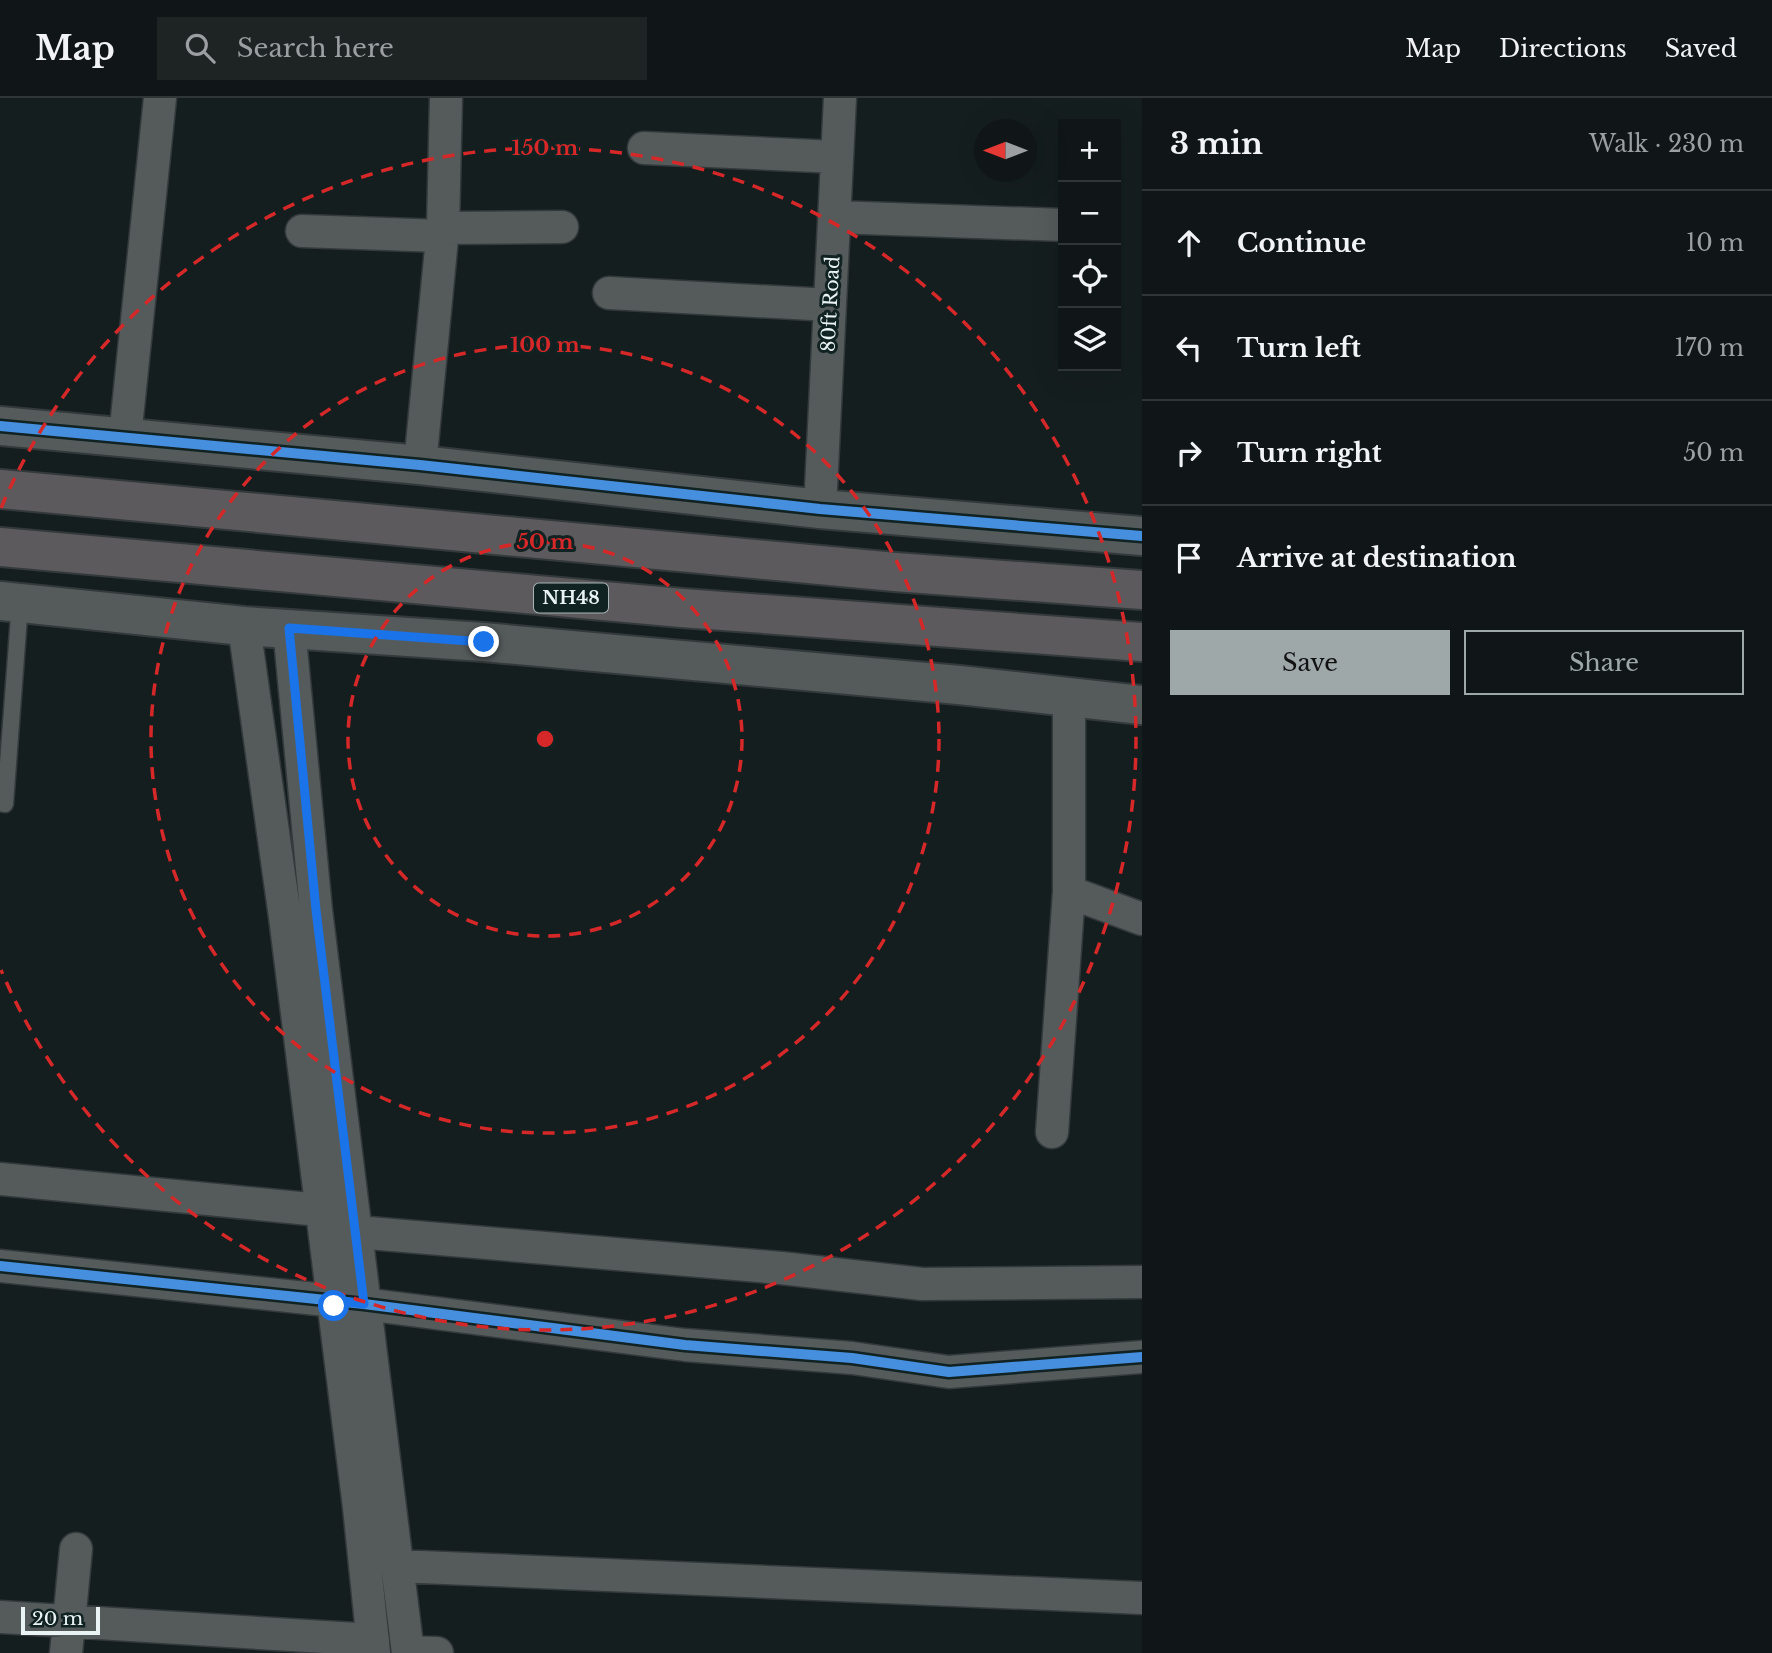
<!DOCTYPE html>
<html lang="en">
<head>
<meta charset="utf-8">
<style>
  body { margin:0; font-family:"Libre Baskerville",serif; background:#1e2324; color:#f1f3f6 }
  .controls { position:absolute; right:21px; top:21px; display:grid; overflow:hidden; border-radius:0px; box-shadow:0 7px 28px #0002 }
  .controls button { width:63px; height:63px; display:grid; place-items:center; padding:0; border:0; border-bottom:2px solid #303536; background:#101617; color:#f1f3f6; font:35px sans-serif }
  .compass { position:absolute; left:974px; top:21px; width:63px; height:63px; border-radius:50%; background:#101617; box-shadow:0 7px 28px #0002; rotate:270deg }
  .scale { position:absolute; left:21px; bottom:18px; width:79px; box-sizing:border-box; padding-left:7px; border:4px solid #e9f3f4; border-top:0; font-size:19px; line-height:24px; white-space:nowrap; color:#e9f3f4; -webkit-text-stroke:5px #112223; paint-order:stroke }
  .stop { position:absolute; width:21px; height:21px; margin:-16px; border:5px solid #1a73e8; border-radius:50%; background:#fff }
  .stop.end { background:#1a73e8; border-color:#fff; box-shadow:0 2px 7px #0008 }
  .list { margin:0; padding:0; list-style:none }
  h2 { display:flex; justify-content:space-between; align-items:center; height:91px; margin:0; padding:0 28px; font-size:30px }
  h2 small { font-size:23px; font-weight:400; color:#9c9fa1 }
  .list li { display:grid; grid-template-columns:46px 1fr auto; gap:21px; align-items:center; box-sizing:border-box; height:105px; padding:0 28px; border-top:2px solid #303536 }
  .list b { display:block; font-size:26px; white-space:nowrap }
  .list em { font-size:23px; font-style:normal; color:#9c9fa1 }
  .actions { display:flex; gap:14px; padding:21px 28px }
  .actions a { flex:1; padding:16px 0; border:2px solid #9fa8a9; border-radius:0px; text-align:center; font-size:24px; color:#9fa8a9 }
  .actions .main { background:#9fa8a9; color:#111 }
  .icon { flex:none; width:38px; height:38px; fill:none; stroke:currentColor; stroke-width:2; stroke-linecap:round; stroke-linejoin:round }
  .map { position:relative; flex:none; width:1142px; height:1555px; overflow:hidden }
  header { display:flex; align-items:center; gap:42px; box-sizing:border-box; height:98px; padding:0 35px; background:#101617; border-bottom:2px solid #303536 }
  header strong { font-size:33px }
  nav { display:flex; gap:38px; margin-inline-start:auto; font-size:24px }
  .search { width:490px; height:63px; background:#1e2324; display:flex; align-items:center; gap:18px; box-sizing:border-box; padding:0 24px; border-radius:0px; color:#9c9fa1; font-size:26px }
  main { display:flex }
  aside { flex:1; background:#101617 }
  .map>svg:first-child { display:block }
</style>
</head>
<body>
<header>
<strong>Map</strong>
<div class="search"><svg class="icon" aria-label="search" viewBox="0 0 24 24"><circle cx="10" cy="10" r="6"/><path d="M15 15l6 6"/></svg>Search here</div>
<nav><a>Map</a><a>Directions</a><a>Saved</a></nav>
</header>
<main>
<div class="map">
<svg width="1142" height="1555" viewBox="0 0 1142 1555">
  <rect width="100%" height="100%" fill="#151e1f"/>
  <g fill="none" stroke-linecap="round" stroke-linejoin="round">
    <!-- service casing -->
    <g stroke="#343a3b" stroke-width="19">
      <path id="service" d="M 0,705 L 5,706 L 20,505"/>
    </g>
    <!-- minor casing -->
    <g stroke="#343a3b" stroke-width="35">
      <path id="minor" d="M 644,50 L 837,59
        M 834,119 L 1063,127
        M 443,130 L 562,129
        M 302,133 L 441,138
        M 609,195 L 830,207
        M 125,339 L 160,0
        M 420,367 L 443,130 L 446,0
        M 820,411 L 840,0
        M 244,528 L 285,819 L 359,1409 L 374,1555
        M 289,530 L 316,812 L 408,1555
        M 1069,794 L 1142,821
        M 1052,1034 L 1069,794 L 1069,599
        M 0,1081 L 320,1112
        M 357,1134 L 781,1170 L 922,1186 L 1142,1184
        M 0,1168 L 364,1206 L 685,1247 L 852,1260 L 949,1274 L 1142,1259
        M 397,1468 L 1142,1500
        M 0,1519 L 373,1542
        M 408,1554 L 437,1555
        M 66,1555 L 76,1451"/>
    </g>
    <!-- tertiary casing -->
    <g stroke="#343a3b" stroke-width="42">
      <path id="tertiary" d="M 0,328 L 420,367 L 820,411 L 1142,438
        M 0,503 L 244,528 L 483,544 L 959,587 L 1142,607"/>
    </g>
    <!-- trunk casing -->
    <g stroke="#343a3b" stroke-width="42">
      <path id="trunk" d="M 0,391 L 895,474 L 1142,492
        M 0,449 L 682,510 L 1142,544"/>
    </g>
    <!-- service -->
    <use href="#service" stroke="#555b5b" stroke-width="16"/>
    <!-- minor -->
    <use href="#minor" stroke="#555b5b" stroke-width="32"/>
    <!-- tertiary -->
    <use href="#tertiary" stroke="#555b5b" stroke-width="38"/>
    <!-- trunk -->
    <use href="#trunk" stroke="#5c5a5c" stroke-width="38"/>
    <!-- cycleway casing -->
    <g stroke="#112223" stroke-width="15">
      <path id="cycleway" d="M 0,328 L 420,367 L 820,411 L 1142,438
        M 0,1168 L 364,1206 L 685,1247 L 852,1260 L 949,1274 L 1142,1259"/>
    </g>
    <!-- cycleway -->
    <use href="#cycleway" stroke="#468fdf" stroke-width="10"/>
  </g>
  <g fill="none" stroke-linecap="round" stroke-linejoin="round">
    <!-- route -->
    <path stroke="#1a73e8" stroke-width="9" d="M 334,1208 L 333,1202 L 364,1206 L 316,812 L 289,530 L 484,544"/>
  </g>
  <!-- distance rings -->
  <g fill="none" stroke="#d62828" stroke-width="3.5" stroke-dasharray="12 9">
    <circle cx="545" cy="641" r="197"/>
    <circle cx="545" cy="641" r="394"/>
    <path d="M1 410A591 591 0 1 1 1 872"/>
  </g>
  <g text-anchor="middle" stroke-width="6" stroke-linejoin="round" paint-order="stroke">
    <!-- shield labels -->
    <rect fill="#112223" stroke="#a8b4b5" stroke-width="2" x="534" y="485.5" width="74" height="29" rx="5"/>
    <g font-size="18" font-weight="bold" fill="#e9f3f4">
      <text x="571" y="506">NH48</text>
    </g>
    <!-- street labels -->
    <g font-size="19" fill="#e9f3f4" stroke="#112223">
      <text transform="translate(830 206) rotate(-87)" y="7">80ft Road</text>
    </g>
  </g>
  <circle cx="545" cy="641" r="10" fill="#d62828" stroke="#112223" stroke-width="3.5"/>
  <g font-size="21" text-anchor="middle" font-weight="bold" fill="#d62828" stroke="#112223" stroke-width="6" stroke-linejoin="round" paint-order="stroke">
    <text x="545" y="57">150 m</text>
    <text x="545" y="254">100 m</text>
    <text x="545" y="451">50 m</text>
  </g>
</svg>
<div class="controls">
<button>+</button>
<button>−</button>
<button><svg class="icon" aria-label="locate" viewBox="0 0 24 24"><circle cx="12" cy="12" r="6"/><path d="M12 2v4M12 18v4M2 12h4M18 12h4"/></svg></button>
<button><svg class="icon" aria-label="layers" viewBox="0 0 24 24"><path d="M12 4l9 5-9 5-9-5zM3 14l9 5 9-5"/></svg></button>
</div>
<svg class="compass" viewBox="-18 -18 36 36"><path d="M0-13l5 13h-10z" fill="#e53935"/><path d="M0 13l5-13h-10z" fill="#9c9fa1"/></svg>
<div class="scale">20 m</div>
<div class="stop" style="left:334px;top:1208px"></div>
<div class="stop end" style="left:484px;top:544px"></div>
</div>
<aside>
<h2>3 min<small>Walk · 230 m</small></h2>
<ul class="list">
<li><svg class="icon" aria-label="ahead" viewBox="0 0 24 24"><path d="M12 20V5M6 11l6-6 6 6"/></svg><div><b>Continue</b></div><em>10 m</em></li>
<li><svg class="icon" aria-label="left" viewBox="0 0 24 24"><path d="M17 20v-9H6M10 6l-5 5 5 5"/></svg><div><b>Turn left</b></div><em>170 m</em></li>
<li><svg class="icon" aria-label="right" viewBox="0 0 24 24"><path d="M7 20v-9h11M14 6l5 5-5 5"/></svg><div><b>Turn right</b></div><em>50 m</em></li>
<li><svg class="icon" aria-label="arrive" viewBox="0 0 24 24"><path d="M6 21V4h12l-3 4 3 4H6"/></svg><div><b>Arrive at destination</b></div></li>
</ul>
<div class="actions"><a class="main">Save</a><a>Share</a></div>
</aside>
</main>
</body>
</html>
